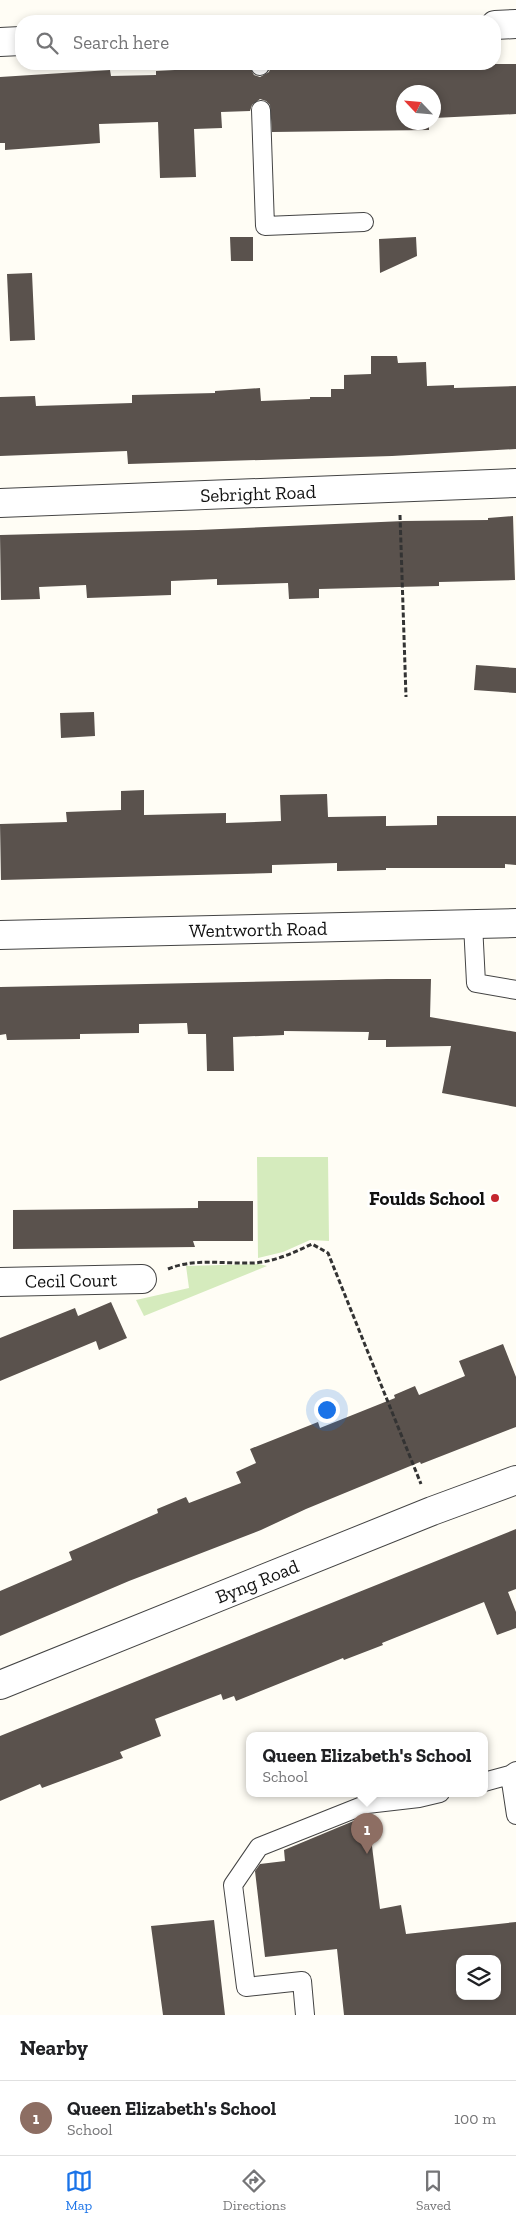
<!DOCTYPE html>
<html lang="en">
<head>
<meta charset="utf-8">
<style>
  body { margin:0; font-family:"Zilla Slab",serif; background:#f6f6f6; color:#202124 }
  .controls { position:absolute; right:15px; bottom:15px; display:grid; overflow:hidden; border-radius:10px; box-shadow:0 2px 8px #0003 }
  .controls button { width:45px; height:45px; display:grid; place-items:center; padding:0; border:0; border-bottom:1px solid #e0e0e0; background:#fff; color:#202124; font:25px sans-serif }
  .compass { position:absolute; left:396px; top:85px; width:45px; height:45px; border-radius:50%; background:#fff; box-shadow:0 2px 8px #0003; rotate:296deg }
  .you { position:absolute; left:326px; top:1409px; width:18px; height:18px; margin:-12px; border:4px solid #fff; border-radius:50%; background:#1a73e8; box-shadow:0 0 0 8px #1a73e833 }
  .badge { display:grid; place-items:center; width:32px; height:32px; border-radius:50%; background:#1a73e8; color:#fff; font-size:16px; font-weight:700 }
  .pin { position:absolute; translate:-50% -41px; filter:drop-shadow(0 1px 2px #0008) }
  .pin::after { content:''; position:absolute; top:26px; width:18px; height:15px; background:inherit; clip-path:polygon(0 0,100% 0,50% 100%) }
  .popup { position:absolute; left:246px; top:1732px; width:242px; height:65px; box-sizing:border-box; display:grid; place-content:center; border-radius:10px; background:#fff; filter:drop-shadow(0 1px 4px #0005); font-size:16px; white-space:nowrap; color:#757577 }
  .popup b { font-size:19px; color:#202124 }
  .popup::after { content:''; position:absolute; left:50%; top:100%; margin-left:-10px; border:10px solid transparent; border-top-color:#fff }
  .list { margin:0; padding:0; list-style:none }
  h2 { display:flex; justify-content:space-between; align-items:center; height:65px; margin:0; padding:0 20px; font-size:21px }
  h2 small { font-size:16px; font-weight:400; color:#757577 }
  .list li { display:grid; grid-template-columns:32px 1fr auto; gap:15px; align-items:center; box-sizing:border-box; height:75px; padding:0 20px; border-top:1px solid #e0e0e0 }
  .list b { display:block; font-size:19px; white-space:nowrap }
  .list p { margin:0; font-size:16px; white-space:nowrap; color:#757577 }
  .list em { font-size:16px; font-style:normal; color:#757577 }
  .icon { flex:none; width:28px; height:28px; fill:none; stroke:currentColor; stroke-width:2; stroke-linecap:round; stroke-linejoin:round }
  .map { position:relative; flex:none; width:516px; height:2015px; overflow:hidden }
  .search { position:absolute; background:#fff; box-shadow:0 2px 8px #0003; left:15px; right:15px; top:15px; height:55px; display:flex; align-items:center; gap:12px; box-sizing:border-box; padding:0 18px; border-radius:20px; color:#757577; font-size:19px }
  .sheet { height:140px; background:#fff }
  nav { display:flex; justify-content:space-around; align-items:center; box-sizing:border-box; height:70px; border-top:1px solid #e0e0e0; background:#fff; font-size:14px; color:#757577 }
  nav a { display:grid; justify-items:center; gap:2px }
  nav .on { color:#1a73e8 }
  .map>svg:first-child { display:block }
</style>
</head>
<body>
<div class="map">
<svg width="516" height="2015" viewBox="0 0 516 2015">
  <rect width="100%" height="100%" fill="#fffdf5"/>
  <!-- green -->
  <path fill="#d5ebbd" d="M 257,1157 L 328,1157 L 329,1241 L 310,1240 L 283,1252 L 258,1258 Z
    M 259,1264 L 267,1266 L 144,1316 L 136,1300 L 189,1288 L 186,1266 Z"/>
  <!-- building -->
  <path fill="#5a524d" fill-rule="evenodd" d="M 343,64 L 516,64 L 516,114 L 434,118 L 434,92 L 404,92 L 404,122 L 429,122 L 429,130 L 272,132 L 270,105 L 266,101 L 260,99 L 252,105 L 250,111 L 221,112 L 222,128 L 194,129 L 196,177 L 160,178 L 158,122 L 99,124 L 100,143 L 5,150 L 5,143 L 0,143 L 0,77 L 110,70 L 111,76 L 156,75 L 156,71 L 249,66 L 254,75 L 260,77 L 269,72 L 271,66 Z
    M 230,237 L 253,237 L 253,261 L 231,261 Z
    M 416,237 L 417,256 L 380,273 L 379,239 Z
    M 32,273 L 35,340 L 10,341 L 7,274 Z
    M 371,356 L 397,356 L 398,363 L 426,362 L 427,386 L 454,385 L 454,388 L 516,386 L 516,449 L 392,456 L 128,464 L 127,451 L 0,456 L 0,397 L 35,396 L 36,406 L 132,403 L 132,395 L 215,393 L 215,391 L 260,388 L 261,401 L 310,399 L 310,397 L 331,397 L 331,389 L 344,389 L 344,375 L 371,374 Z
    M 513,516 L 515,580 L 439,582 L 439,586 L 319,589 L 319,598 L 289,599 L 288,583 L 217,585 L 217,579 L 171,581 L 171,595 L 87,598 L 86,585 L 39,587 L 40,599 L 1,600 L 0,535 L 198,530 L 404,521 L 488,520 L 488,518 Z
    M 476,665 L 516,668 L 516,693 L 474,690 Z
    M 94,712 L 95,736 L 61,738 L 60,713 Z
    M 144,790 L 144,815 L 226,813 L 226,823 L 281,821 L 280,795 L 327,794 L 328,817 L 386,816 L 386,826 L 437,825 L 437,816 L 516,816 L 516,865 L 505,864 L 505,868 L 386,868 L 386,870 L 337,871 L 337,863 L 272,865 L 272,873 L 1,880 L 0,824 L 67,822 L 66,812 L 121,810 L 121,791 Z
    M 387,979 L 431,979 L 430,1017 L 516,1032 L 516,1107 L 442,1093 L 451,1046 L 386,1047 L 386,1040 L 368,1040 L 369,1032 L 284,1031 L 284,1035 L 233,1037 L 234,1071 L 207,1071 L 206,1034 L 188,1034 L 187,1023 L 139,1024 L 139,1033 L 80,1034 L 80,1039 L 7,1040 L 6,1034 L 0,1035 L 0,987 Z
    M 198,1201 L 253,1201 L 253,1241 L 193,1241 L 195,1247 L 13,1249 L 13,1210 L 198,1208 Z
    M 111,1302 L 127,1338 L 99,1350 L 96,1341 L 0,1381 L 0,1338 L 75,1308 L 78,1316 Z
    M 503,1344 L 516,1377 L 516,1427 L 421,1464 L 420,1462 L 306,1509 L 261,1530 L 129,1581 L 0,1636 L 0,1591 L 72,1560 L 69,1552 L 158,1513 L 157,1509 L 186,1497 L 189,1503 L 241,1483 L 236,1472 L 256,1463 L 250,1449 L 318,1422 L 320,1428 L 395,1398 L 394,1395 L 415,1386 L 419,1395 L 465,1376 L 459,1361 Z
    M 516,1529 L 516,1589 L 508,1592 L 516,1612 L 516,1628 L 497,1635 L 484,1602 L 382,1643 L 383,1645 L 344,1660 L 343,1658 L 236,1701 L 234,1696 L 223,1700 L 221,1694 L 155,1719 L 161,1736 L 120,1752 L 123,1758 L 42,1788 L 40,1784 L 0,1801 L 0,1736 Z
    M 368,1815 L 380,1909 L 401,1905 L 406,1934 L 516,1922 L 516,2015 L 344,2015 L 337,1949 L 265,1957 L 255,1871 L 260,1864 L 285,1861 L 284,1850 ZM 460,1959 L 497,1959 L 497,1996 L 460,1996 Z
    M 214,1920 L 225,2015 L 163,2015 L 151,1926 Z"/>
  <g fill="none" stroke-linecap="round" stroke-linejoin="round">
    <!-- lane casing -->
    <g stroke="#444" stroke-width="20">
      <path id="lane" d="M 260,64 L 260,66
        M 261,110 L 265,226 L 364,222
        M 473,924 L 476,983 L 516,990
        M 510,1775 L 516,1815
        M 484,1782 L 510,1775 L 516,1771
        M 305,2015 L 302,1981 L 246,1987 L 233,1885 L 259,1847 L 367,1804 L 419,1798 L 440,1793"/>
    </g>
    <!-- street casing -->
    <g stroke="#444" stroke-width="30">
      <path id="street" d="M 495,25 L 516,24
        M 0,42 L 21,41
        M 0,503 L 516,483
        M 0,935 L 516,923
        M 0,1282 L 142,1279
        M 0,1685 L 432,1511 L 516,1480"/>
    </g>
    <!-- path -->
    <path stroke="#333" stroke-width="3" stroke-dasharray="5 2.5" stroke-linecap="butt" d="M 400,515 L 406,697
      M 168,1269 C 194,1258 224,1264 253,1263 C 274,1262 293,1253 312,1244 L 328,1253 L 421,1484"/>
    <!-- lane -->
    <use href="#lane" stroke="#fff" stroke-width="18"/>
    <!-- street -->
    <use href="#street" stroke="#fff" stroke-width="28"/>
  </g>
  <!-- markers -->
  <circle fill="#c4262e" stroke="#fff" stroke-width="2" cx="495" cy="1198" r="5"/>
  <g text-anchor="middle" stroke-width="5" stroke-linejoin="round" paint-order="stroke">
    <!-- street labels -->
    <g font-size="19" fill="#111" stroke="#fff">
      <text transform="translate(258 493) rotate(-2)" y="7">Sebright Road</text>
      <text transform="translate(258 929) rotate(-1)" y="7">Wentworth Road</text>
      <text transform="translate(71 1280) rotate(-1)" y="7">Cecil Court</text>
      <text transform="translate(257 1581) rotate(-22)" y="7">Byng Road</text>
    </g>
    <!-- poi labels -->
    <g font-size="19" font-weight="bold" fill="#111" stroke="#fff" text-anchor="end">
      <text x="485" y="1205">Foulds School</text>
    </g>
  </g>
</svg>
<div class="controls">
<button><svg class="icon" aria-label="layers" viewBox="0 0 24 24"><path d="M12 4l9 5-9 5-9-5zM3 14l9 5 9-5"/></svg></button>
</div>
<svg class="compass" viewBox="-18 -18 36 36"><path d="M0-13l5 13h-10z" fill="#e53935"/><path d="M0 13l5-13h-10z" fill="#757577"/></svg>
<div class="you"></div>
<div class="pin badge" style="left:367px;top:1854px;background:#8d6e63">1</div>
<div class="popup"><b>Queen Elizabeth's School</b>School</div>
<div class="search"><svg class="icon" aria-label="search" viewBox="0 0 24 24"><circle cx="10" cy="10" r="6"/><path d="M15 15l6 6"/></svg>Search here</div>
</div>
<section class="sheet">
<h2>Nearby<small></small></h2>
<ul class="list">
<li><span class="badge" style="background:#8d6e63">1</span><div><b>Queen Elizabeth's School</b><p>School</p></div><em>100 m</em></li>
</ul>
</section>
<nav>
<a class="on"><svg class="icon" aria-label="map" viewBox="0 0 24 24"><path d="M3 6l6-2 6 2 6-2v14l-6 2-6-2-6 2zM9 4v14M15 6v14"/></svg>Map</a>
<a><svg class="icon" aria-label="directions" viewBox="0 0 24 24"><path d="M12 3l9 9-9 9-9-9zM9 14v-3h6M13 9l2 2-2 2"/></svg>Directions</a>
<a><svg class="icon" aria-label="saved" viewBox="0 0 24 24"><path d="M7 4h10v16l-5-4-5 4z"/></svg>Saved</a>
</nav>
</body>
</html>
